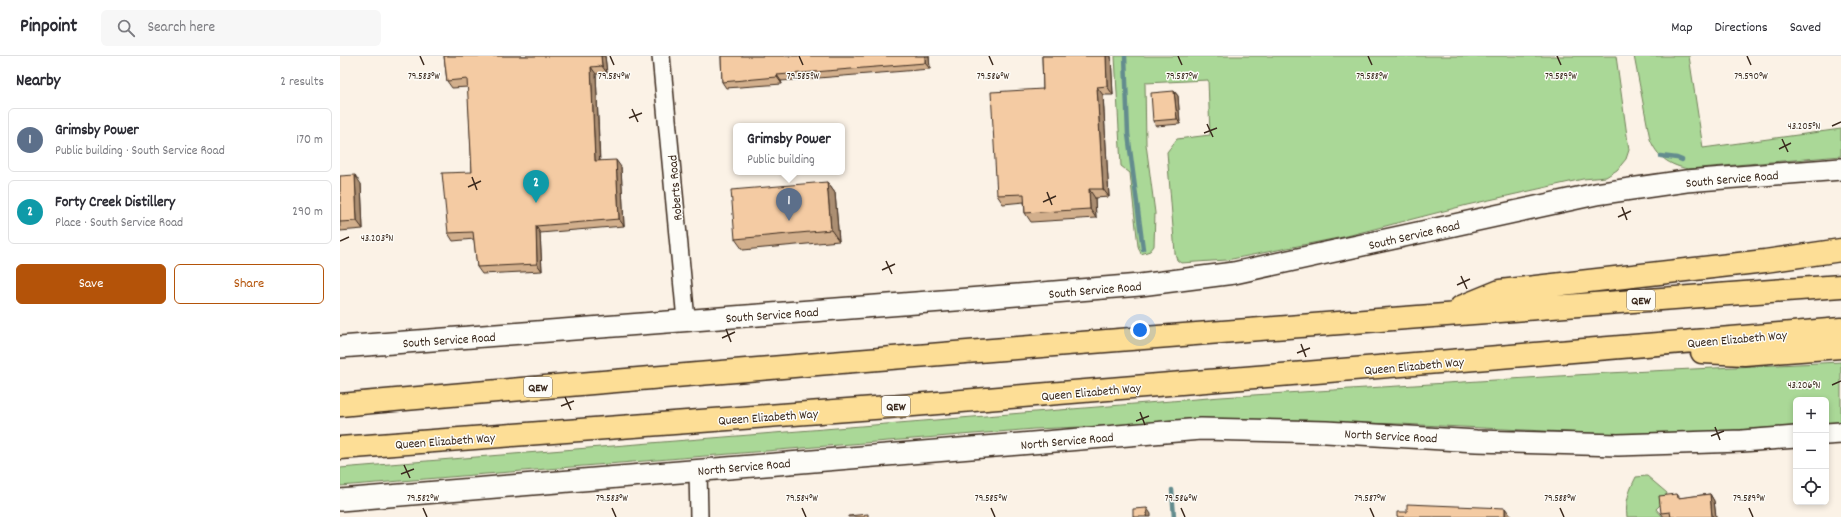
<!DOCTYPE html>
<html lang="en">
<head>
<meta charset="utf-8">
<style>
  body { margin:0; font-family:Dekko,sans-serif; background:#f7f7f7; color:#2b2b33 }
  .controls { position:absolute; right:12px; bottom:12px; display:grid; overflow:hidden; border-radius:6px; box-shadow:0 2px 6px #0003 }
  .controls button { width:36px; height:36px; display:grid; place-items:center; padding:0; border:0; border-bottom:1px solid #e1e1e2; background:#fff; color:#2b2b33; font:20px sans-serif }
  .you { position:absolute; left:800px; top:274px; width:14px; height:14px; margin:-10px; border:3px solid #fff; border-radius:50%; background:#1a73e8; box-shadow:0 0 0 6px #1a73e833 }
  .badge { display:grid; place-items:center; width:26px; height:26px; border-radius:50%; background:#b45309; color:#fff; font-size:13px; font-weight:700 }
  .pin { position:absolute; translate:-50% -33px; filter:drop-shadow(0 1px 2px #0008) }
  .pin::after { content:''; position:absolute; top:21px; width:14px; height:12px; background:inherit; clip-path:polygon(0 0,100% 0,50% 100%) }
  .popup { position:absolute; left:393px; top:67px; width:112px; height:52px; box-sizing:border-box; display:grid; place-content:center; border-radius:6px; background:#fff; filter:drop-shadow(0 1px 3px #0005); font-size:13px; white-space:nowrap; color:#7c7c81 }
  .popup b { font-size:15px; color:#2b2b33 }
  .popup::after { content:''; position:absolute; left:50%; top:100%; margin-left:-8px; border:8px solid transparent; border-top-color:#fff }
  .list { margin:0; padding:0; list-style:none }
  h2 { display:flex; justify-content:space-between; align-items:center; height:52px; margin:0; padding:0 16px; font-size:17px }
  h2 small { font-size:13px; font-weight:400; color:#7c7c81 }
  .list li { display:grid; grid-template-columns:26px 1fr auto; gap:12px; align-items:center; box-sizing:border-box; height:64px; margin:0 8px 8px; padding:0 8px; border:1px solid #e1e1e2; border-radius:6px }
  .list b { display:block; font-size:15px; white-space:nowrap }
  .list p { margin:0; font-size:13px; white-space:nowrap; color:#7c7c81 }
  .list em { font-size:13px; font-style:normal; color:#7c7c81 }
  .actions { display:flex; gap:8px; padding:12px 16px }
  .actions a { flex:1; padding:9px 0; border:1px solid #b45309; border-radius:6px; text-align:center; font-size:14px; color:#b45309 }
  .actions .main { background:#b45309; color:#fff }
  .icon { flex:none; width:22px; height:22px; fill:none; stroke:currentColor; stroke-width:2; stroke-linecap:round; stroke-linejoin:round }
  .map { position:relative; flex:none; width:1501px; height:461px; overflow:hidden }
  header { display:flex; align-items:center; gap:24px; box-sizing:border-box; height:56px; padding:0 20px; background:#fff; border-bottom:1px solid #e1e1e2 }
  header strong { font-size:19px }
  nav { display:flex; gap:22px; margin-inline-start:auto; font-size:14px }
  .search { width:280px; height:36px; background:#f7f7f7; display:flex; align-items:center; gap:10px; box-sizing:border-box; padding:0 14px; border-radius:6px; color:#7c7c81; font-size:15px }
  main { display:flex }
  aside { flex:1; background:#fff }
  .map>svg:first-child { display:block }
</style>
</head>
<body>
<header>
<strong>Pinpoint</strong>
<div class="search"><svg class="icon" aria-label="search" viewBox="0 0 24 24"><circle cx="10" cy="10" r="6"/><path d="M15 15l6 6"/></svg>Search here</div>
<nav><a>Map</a><a>Directions</a><a>Saved</a></nav>
</header>
<main>
<aside>
<h2>Nearby<small>2 results</small></h2>
<ul class="list">
<li><span class="badge" style="background:#5c6f8a">1</span><div><b>Grimsby Power</b><p>Public building · South Service Road</p></div><em>170 m</em></li>
<li><span class="badge" style="background:#0f9aa8">2</span><div><b>Forty Creek Distillery</b><p>Place · South Service Road</p></div><em>290 m</em></li>
</ul>
<div class="actions"><a class="main">Save</a><a>Share</a></div>
</aside>
<div class="map">
<svg width="1501" height="461" viewBox="0 0 1501 461">
  <rect width="100%" height="100%" fill="#fbf2e6"/>
  <filter id="ink" filterUnits="userSpaceOnUse"><feTurbulence type="fractalNoise" baseFrequency=".025" numOctaves="2"/><feDisplacementMap in="SourceGraphic" scale="8" xChannelSelector="R" yChannelSelector="G"/><feConvolveMatrix kernelMatrix="1 2 1 2 8 2 1 2 1" color-interpolation-filters="sRGB"/></filter>
  <g filter="url(#ink)">
    <!-- green -->
    <path fill="#aad897" stroke="#72815a" d="M 775,0 L 1276,0 L 1289,94 L 1286,103 L 1277,114 L 1266,121 L 1243,123 L 1127,149 L 1003,181 L 887,204 L 841,207 L 837,204 L 835,197 L 827,96 L 837,83 L 870,79 L 868,24 L 805,27 L 806,88 L 815,157 L 814,190 L 810,195 L 801,198 L 798,190 L 790,117 L 781,110 Z
      M 1294,0 L 1349,0 L 1363,92 L 1501,73 L 1501,100 L 1348,113 C 1329,109 1317,101 1310,83 Z
      M 1501,306 L 1501,366 L 1486,367 L 1486,344 L 1456,344 L 1456,370 L 1309,380 L 1060,368 L 900,364 L 694,373 L 0,430 L 0,412 L 881,341 L 1268,317 Z
      M 1307,420 L 1327,437 L 1323,446 L 1316,453 L 1323,461 L 1287,461 C 1285,446 1289,435 1296,421 Z"/>
    <g fill="none" stroke-linecap="round" stroke-linejoin="round">
      <!-- stream -->
      <path stroke="#638c8e" stroke-width="4.5" d="M 785,0 L 788,78 L 803,193
        M 1321,100 L 1337,102 L 1342,104
        M 832,434 L 834,461"/>
      <!-- minor casing -->
      <g stroke="#3b2a1e" stroke-width="20">
        <path id="minor" d="M 321,0 L 346,264
          M 358,414 L 359,461"/>
      </g>
      <!-- tertiary casing -->
      <g stroke="#3b2a1e" stroke-width="24">
        <path id="tertiary" d="M 0,291 L 615,244 L 800,229 L 894,217 L 1256,138 L 1346,125 L 1501,113
          M 1486,378 L 1501,377
          M 0,444 L 861,373 L 986,376 L 1136,385 L 1278,389 L 1402,385 L 1456,381"/>
      </g>
      <!-- motorway casing -->
      <g stroke="#3b2a1e" stroke-width="25">
        <path id="motorway" d="M 1121,251 L 1160,235 L 1425,205 L 1501,194
          M 1362,296 L 1404,298 L 1501,291
          M 0,349 C 500,304 1000,266 1501,230
          M 0,392 L 561,350 L 1501,273"/>
      </g>
      <!-- minor -->
      <use href="#minor" stroke="#fdfcf7" stroke-width="17"/>
      <!-- tertiary -->
      <use href="#tertiary" stroke="#fdfcf7" stroke-width="21"/>
      <!-- motorway -->
      <use href="#motorway" stroke="#fdde96" stroke-width="22"/>
    </g>
    <!-- wall -->
    <path fill="#d2af8c" stroke="#3b2a1e" d="M 104,0 L 265,0 L 267,17 L 256,18 L 260,105 L 281,111 L 284,170 L 200,177 L 202,215 L 142,218 L 137,211 L 134,183 L 113,185 L 108,177 L 132,116 L 128,31 L 112,32 L 107,25 Z
      M 381,0 L 589,0 L 590,13 L 441,25 L 442,28 L 386,32 L 382,26 Z
      M 702,0 L 771,0 L 773,39 L 763,39 L 769,141 L 755,142 L 756,162 L 691,166 L 685,157 L 684,146 L 663,148 L 657,139 L 703,33 Z
      M 834,35 L 838,40 L 840,68 L 816,70 L 813,65 Z
      M 0,120 L 21,128 L 23,173 L 0,175 Z
      M 487,126 L 495,137 L 499,185 L 403,194 L 395,183 Z
      M 1337,438 L 1340,442 L 1370,438 L 1374,445 L 1376,461 L 1324,461 L 1321,457 Z"/>
    <!-- shaded-wall -->
    <path fill="#ab8e72" stroke="#3b2a1e" d="M 261,0 L 265,0 L 267,17 L 262,10 Z
      M 585,0 L 589,0 L 590,13 L 585,7 Z
      M 766,0 L 771,0 L 773,39 L 767,30 Z
      M 251,11 L 256,18 L 260,112 L 255,105 Z
      M 437,19 L 441,25 L 442,28 L 437,21 Z
      M 757,31 L 763,39 L 769,141 L 763,133 Z
      M 834,35 L 838,40 L 840,68 L 837,63 Z
      M 276,104 L 281,111 L 284,170 L 279,163 Z
      M 15,119 L 21,128 L 23,173 L 17,165 Z
      M 487,126 L 495,137 L 499,185 L 491,174 Z
      M 749,133 L 755,142 L 756,162 L 750,153 Z
      M 196,170 L 200,177 L 202,215 L 197,208 Z
      M 1370,438 L 1374,445 L 1376,461 L 1372,461 Z
      M 807,452 L 811,458 L 811,461 L 807,461 Z
      M 1165,452 L 1171,460 L 1171,461 L 1165,461 Z"/>
    <!-- building -->
    <path fill="#f4cba3" stroke="#3b2a1e" d="M 104,0 L 261,0 L 262,10 L 251,11 L 255,105 L 276,104 L 279,163 L 196,170 L 197,208 L 137,211 L 133,176 L 108,177 L 102,117 L 132,116 L 127,23 L 107,25 Z
      M 381,0 L 585,0 L 585,7 L 437,19 L 437,21 L 382,26 Z
      M 702,0 L 766,0 L 767,30 L 757,31 L 763,133 L 749,133 L 750,153 L 685,157 L 684,138 L 657,139 L 651,36 L 703,33 Z
      M 834,35 L 837,63 L 813,65 L 811,37 Z
      M 15,119 L 17,165 L 0,166 L 0,120 Z
      M 487,126 L 491,174 L 395,183 L 391,134 Z
      M 1337,438 L 1338,442 L 1370,438 L 1372,461 L 1331,461 L 1330,456 L 1321,457 L 1319,440 Z
      M 1067,448 L 1165,452 L 1165,461 L 1057,461 L 1057,456 L 1067,456 Z
      M 807,452 L 807,461 L 793,461 L 793,453 Z
      M 528,458 L 528,461 L 508,461 L 508,460 Z"/>
  </g>
  <!-- ticks -->
  <path fill="none" stroke="#3b2a1e" stroke-width="1.5" d="M 80,0 L 84,9M 270,0 L 274,9M 459,0 L 463,9M 649,0 L 653,9M 838,0 L 842,9M 1028,0 L 1032,9M 1217,0 L 1221,9M 1407,0 L 1411,9M 292,53 L 298,66M 289,62 L 302,57M 867,68 L 873,81M 1492,70 L 1501,66M 864,77 L 877,72M 1442,83 L 1448,96M 1439,93 L 1451,87M 132,121 L 137,134M 128,131 L 141,125M 707,136 L 712,149M 703,146 L 716,140M 1282,151 L 1287,164M 1278,161 L 1291,155M 0,185 L 9,181M 546,205 L 552,218M 542,214 L 555,208M 1121,220 L 1127,233M 1117,229 L 1130,223M 386,273 L 391,286M 382,282 L 395,276M 961,288 L 966,301M 957,297 L 970,292M 1492,329 L 1501,325M 225,341 L 231,354M 221,350 L 234,345M 800,356 L 805,369M 796,365 L 809,360M 1375,371 L 1380,384M 1371,380 L 1384,375M 64,409 L 70,422M 61,418 L 74,413M 83,452 L 87,461M 272,452 L 276,461M 462,452 L 466,461M 651,452 L 655,461M 841,452 L 845,461M 1030,452 L 1034,461M 1220,452 L 1224,461M 1409,452 L 1413,461"/>
  <g text-anchor="middle" stroke-width="3" stroke-linejoin="round" paint-order="stroke">
    <!-- shield labels -->
    <g fill="#fdfcf7" stroke="#75695f" stroke-width="1">
      <rect x="1287" y="234" width="28" height="20" rx="3"/>
      <rect x="184" y="321" width="28" height="20" rx="3"/>
      <rect x="542" y="340" width="28" height="20" rx="3"/>
    </g>
    <g font-size="12" font-weight="bold" fill="#3b2a1e">
      <text x="1301" y="248">QEW</text>
      <text x="198" y="335">QEW</text>
      <text x="556" y="354">QEW</text>
    </g>
    <!-- street labels -->
    <g font-size="13" fill="#3b2a1e" stroke="#fdfcf7">
      <text transform="translate(1392 122) rotate(-5)" y="5">South Service Road</text>
      <text transform="translate(334 132) rotate(-95)" y="5">Roberts Road</text>
      <text transform="translate(1074 178) rotate(-13)" y="5">South Service Road</text>
      <text transform="translate(755 233) rotate(-5)" y="5">South Service Road</text>
      <text transform="translate(432 258) rotate(-4)" y="5">South Service Road</text>
      <text transform="translate(1397 282) rotate(-5)" y="5">Queen Elizabeth Way</text>
      <text transform="translate(109 283) rotate(-4)" y="5">South Service Road</text>
      <text transform="translate(1074 309) rotate(-5)" y="5">Queen Elizabeth Way</text>
      <text transform="translate(751 335) rotate(-5)" y="5">Queen Elizabeth Way</text>
      <text transform="translate(428 360) rotate(-4)" y="5">Queen Elizabeth Way</text>
      <text transform="translate(1051 379) rotate(3)" y="5">North Service Road</text>
      <text transform="translate(105 384) rotate(-4)" y="5">Queen Elizabeth Way</text>
      <text transform="translate(727 384) rotate(-5)" y="5">North Service Road</text>
      <text transform="translate(404 410) rotate(-5)" y="5">North Service Road</text>
    </g>
  </g>
  <g font-size="10" text-anchor="middle" fill="#3b2a1e" stroke="#fdfcf7" stroke-width="3" stroke-linejoin="round" paint-order="stroke">
    <text x="84" y="23">79.583°W</text>
    <text x="274" y="23">79.584°W</text>
    <text x="463" y="23">79.585°W</text>
    <text x="653" y="23">79.586°W</text>
    <text x="842" y="23">79.587°W</text>
    <text x="1032" y="23">79.588°W</text>
    <text x="1221" y="23">79.589°W</text>
    <text x="1411" y="23">79.590°W</text>
    <text x="1464" y="73">43.205°N</text>
    <text x="37" y="185">43.203°N</text>
    <text x="1464" y="332">43.206°N</text>
    <text x="83" y="445">79.582°W</text>
    <text x="272" y="445">79.583°W</text>
    <text x="462" y="445">79.584°W</text>
    <text x="651" y="445">79.585°W</text>
    <text x="841" y="445">79.586°W</text>
    <text x="1030" y="445">79.587°W</text>
    <text x="1220" y="445">79.588°W</text>
    <text x="1409" y="445">79.589°W</text>
  </g>
</svg>
<div class="controls">
<button>+</button>
<button>−</button>
<button><svg class="icon" aria-label="locate" viewBox="0 0 24 24"><circle cx="12" cy="12" r="6"/><path d="M12 2v4M12 18v4M2 12h4M18 12h4"/></svg></button>
</div>
<div class="you"></div>
<div class="pin badge" style="left:449px;top:165px;background:#5c6f8a">1</div>
<div class="popup"><b>Grimsby Power</b>Public building</div>
<div class="pin badge" style="left:196px;top:147px;background:#0f9aa8">2</div>
</div>
</main>
</body>
</html>
